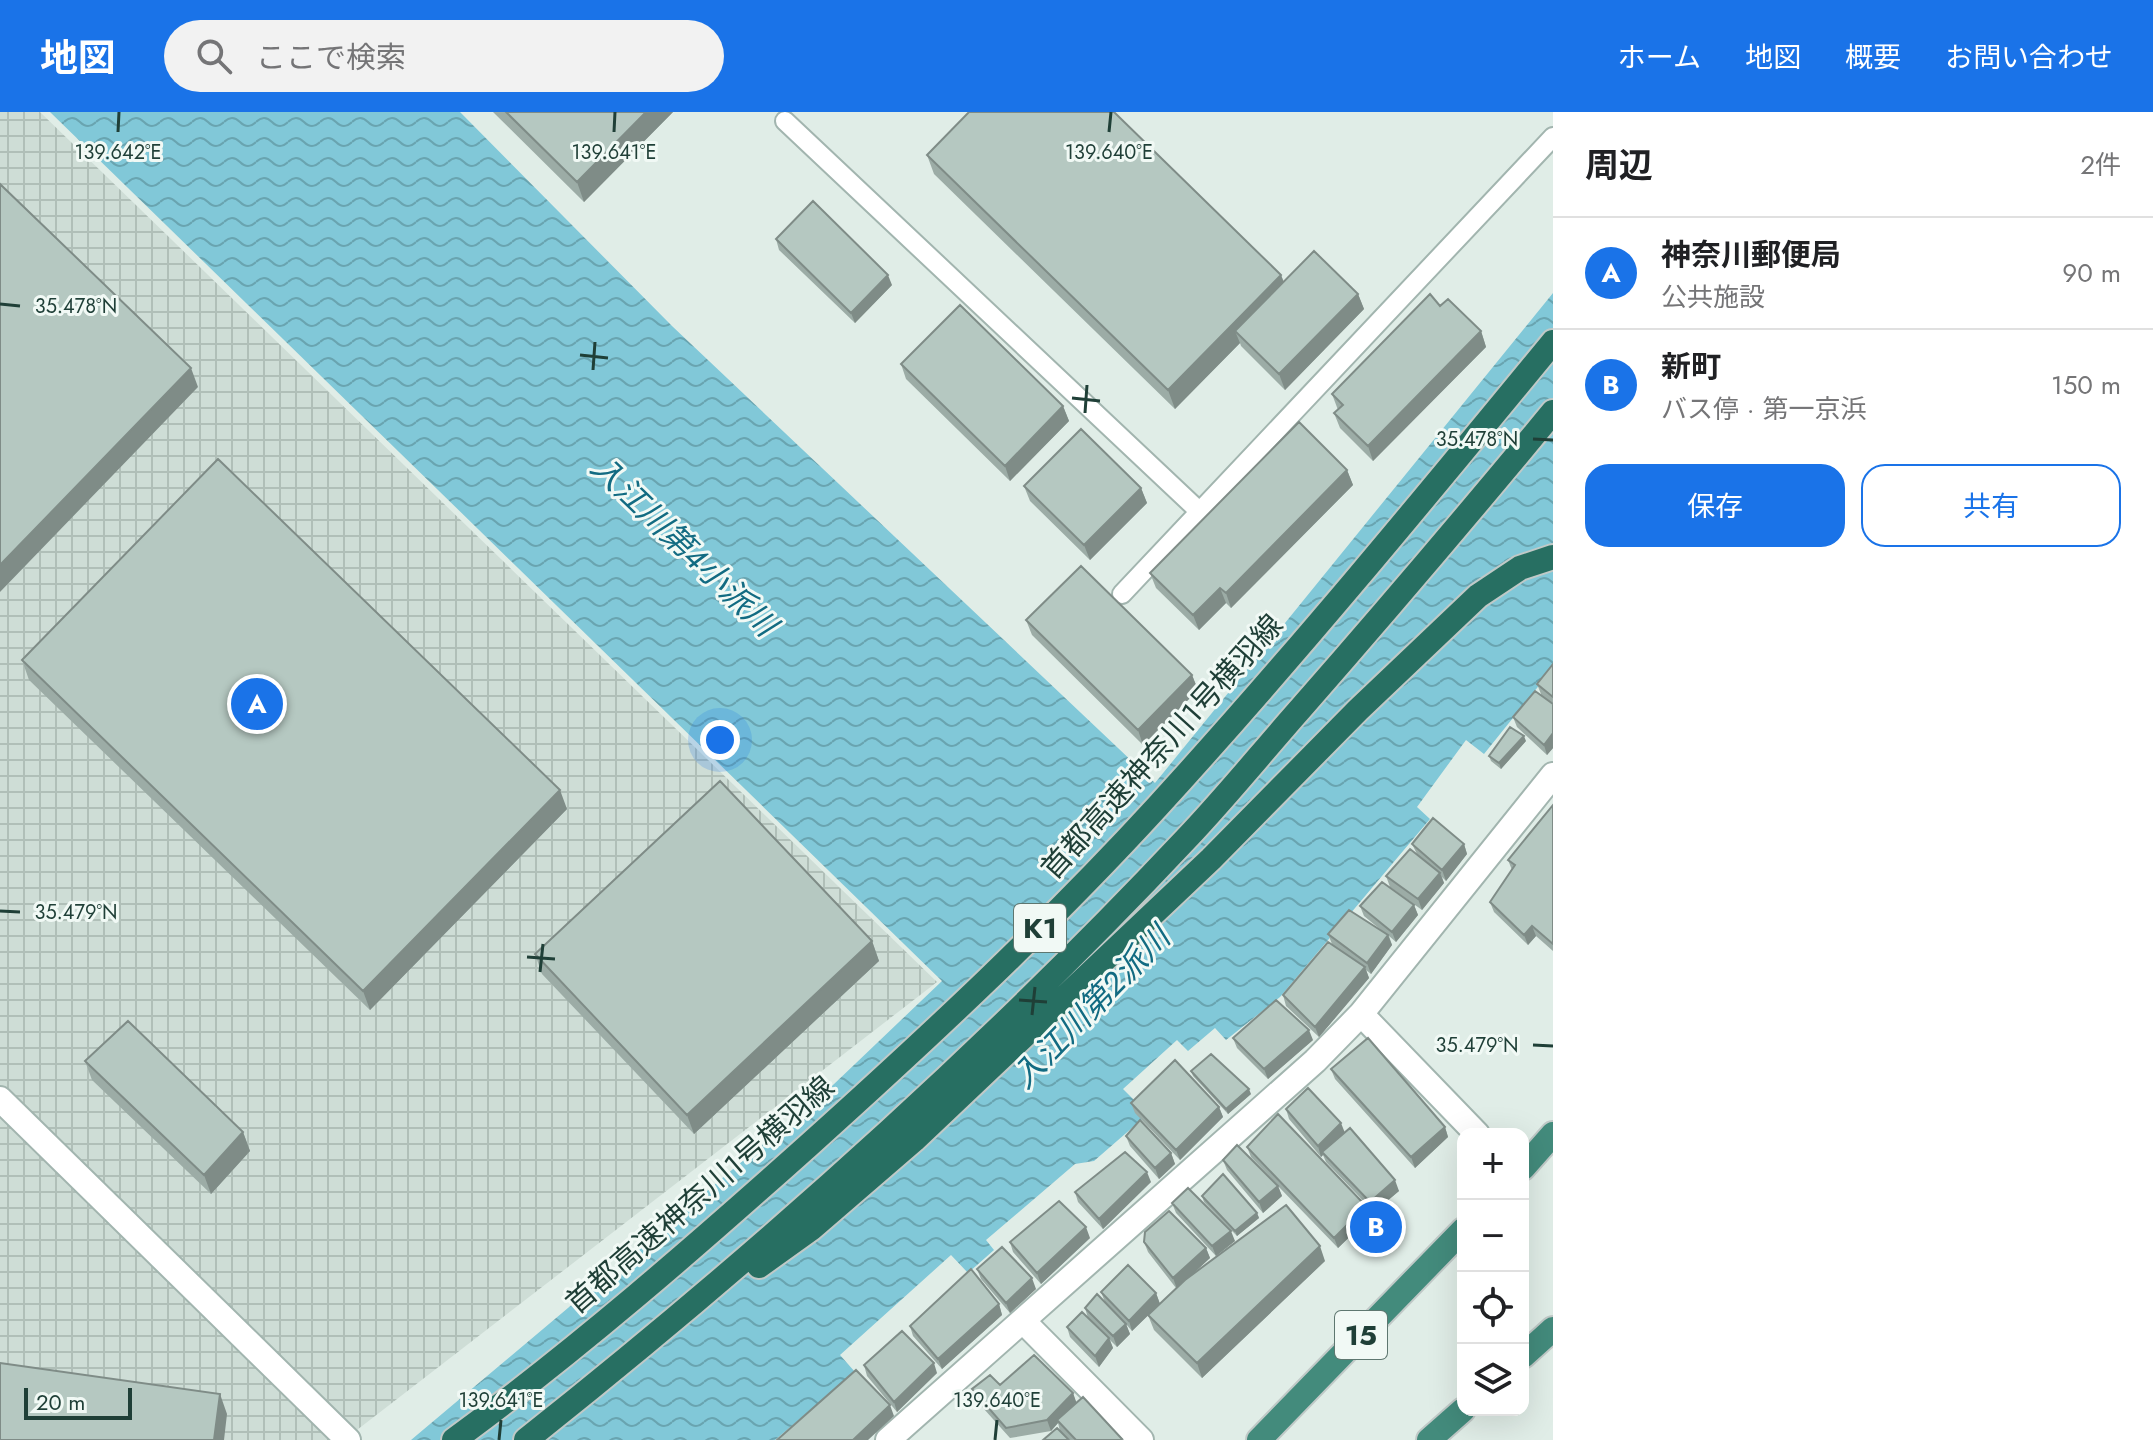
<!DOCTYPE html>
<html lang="ja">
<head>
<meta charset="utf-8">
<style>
  body { margin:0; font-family:Jost,"Noto Sans JP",sans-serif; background:#f2f2f2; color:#202124 }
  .controls { position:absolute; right:24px; bottom:24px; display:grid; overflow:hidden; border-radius:16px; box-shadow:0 8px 32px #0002 }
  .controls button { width:72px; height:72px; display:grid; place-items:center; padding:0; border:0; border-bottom:2px solid #e0e0e0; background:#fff; color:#202124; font:40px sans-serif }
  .scale { position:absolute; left:24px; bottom:20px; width:108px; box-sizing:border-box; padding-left:8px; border:4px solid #1f3f37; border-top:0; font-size:22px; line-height:28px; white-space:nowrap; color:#1f3f37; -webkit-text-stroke:6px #f1f9f5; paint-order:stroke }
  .you { position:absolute; left:720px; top:628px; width:28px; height:28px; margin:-20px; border:6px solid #fff; border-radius:50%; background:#1a73e8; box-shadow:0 0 0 12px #1a73e833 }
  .badge { display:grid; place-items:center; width:52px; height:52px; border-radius:50%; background:#1a73e8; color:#fff; font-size:26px; font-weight:700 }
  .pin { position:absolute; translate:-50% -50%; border:4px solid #fff; box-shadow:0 2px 8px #0006 }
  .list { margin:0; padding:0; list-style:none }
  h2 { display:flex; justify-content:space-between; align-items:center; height:104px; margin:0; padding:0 32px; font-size:34px }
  h2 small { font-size:26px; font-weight:400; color:#757577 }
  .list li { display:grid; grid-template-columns:52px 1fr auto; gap:24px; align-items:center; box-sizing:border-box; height:112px; padding:0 32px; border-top:2px solid #e0e0e0 }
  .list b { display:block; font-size:30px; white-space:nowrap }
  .list p { margin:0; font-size:26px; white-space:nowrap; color:#757577 }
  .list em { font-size:26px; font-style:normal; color:#757577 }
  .actions { display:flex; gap:16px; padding:24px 32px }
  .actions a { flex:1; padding:18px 0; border:2px solid #1a73e8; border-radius:24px; text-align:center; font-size:28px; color:#1a73e8 }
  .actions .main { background:#1a73e8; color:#fff }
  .icon { flex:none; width:44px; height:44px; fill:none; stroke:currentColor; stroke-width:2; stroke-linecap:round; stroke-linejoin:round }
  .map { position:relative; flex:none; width:1553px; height:1328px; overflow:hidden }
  header { display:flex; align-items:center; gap:48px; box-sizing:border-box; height:112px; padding:0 40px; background:#1a73e8; color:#fff }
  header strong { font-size:38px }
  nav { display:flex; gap:44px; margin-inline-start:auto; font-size:28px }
  .search { width:560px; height:72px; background:#f2f2f2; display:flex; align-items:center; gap:20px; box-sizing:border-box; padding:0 28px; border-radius:44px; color:#757577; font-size:30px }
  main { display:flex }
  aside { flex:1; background:#fff }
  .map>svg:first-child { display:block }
</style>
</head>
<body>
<header>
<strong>地図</strong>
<div class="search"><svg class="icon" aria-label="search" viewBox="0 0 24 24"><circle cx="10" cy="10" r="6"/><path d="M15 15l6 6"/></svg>ここで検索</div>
<nav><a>ホーム</a><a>地図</a><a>概要</a><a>お問い合わせ</a></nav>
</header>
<main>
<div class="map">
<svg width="1553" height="1328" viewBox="0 0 1553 1328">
  <defs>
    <pattern id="industrial-grid" width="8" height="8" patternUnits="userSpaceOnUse" patternTransform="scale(2)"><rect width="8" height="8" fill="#ceddd6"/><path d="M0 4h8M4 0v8" fill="none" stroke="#b0bfb8"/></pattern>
    <pattern id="water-waves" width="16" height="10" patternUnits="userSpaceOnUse" patternTransform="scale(2)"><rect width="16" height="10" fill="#81c8d8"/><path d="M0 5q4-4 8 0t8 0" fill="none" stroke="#69a4b0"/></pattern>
  </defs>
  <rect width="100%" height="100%" fill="#e0ede7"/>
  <!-- industrial -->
  <path fill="url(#industrial-grid)" d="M 0,0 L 40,0 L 937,870 L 344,1328 L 0,1328 Z"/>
  <!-- water -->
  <path fill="url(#water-waves)" d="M 50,0 L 460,0 L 672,214 L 1155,671 L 1553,181 L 1553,556 L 1484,642 L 1466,628 L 1417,695 L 1430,707 L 1280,885 L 1226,928 L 1215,916 L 1188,939 L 1177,928 L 1123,977 L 1148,1002 L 1094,1049 L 1075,1052 L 986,1128 L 994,1138 L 968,1161 L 951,1143 L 840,1243 L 855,1260 L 775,1328 L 411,1328 L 833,973 L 942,869 Z"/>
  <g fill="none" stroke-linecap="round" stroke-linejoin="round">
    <!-- service casing -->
    <g stroke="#a2b5af" stroke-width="22">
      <path id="service" d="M 785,9 L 1199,399
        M 1122,482 L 1553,25"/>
    </g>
    <!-- minor casing -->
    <g stroke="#a2b5af" stroke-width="28">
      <path id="minor" d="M 1361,902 L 1477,1022
        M 0,987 L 348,1328
        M 1023,1209 L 1141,1328
        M 888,1328 L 1315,949 L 1361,902 L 1553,663"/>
    </g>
    <!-- trunk casing -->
    <g stroke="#c0c9c7" stroke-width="28">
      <path id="trunk" d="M 1523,1056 L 1553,1022
        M 1523,1244 L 1553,1217
        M 1259,1328 L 1463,1118
        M 1429,1328 L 1463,1298"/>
    </g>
    <!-- motorway casing -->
    <g stroke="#c0c9c7" stroke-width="28">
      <path id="motorway" d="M 759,1154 L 812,1116 L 914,1028 L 1211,747 L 1358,598 L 1478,484 L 1520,456 L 1553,445
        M 454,1328 C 578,1237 695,1135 809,1033 C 929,925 1048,814 1157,695 C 1294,545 1424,387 1553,230
        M 526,1328 C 759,1143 982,944 1186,727 C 1226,685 1263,639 1302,595 C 1387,498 1471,399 1553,300"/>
    </g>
    <!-- service -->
    <use href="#service" stroke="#fff" stroke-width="18"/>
    <!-- minor -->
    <use href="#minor" stroke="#fff" stroke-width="24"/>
    <!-- trunk -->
    <use href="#trunk" stroke="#438b7c" stroke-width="24"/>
    <!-- motorway -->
    <use href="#motorway" stroke="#276f62" stroke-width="24"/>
  </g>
  <!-- wall -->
  <path fill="#9caca6" d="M 493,0 L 673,0 L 584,90 Z
    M 927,43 L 1281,163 L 1284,170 L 1358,182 L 1364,197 L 1285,278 L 1241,234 L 1240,231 L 1175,297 L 934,62 Z
    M 776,127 L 892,173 L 855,211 L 779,138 Z
    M 1440,194 L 1481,219 L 1486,235 L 1373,349 L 1340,316 L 1334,301 L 1338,298 L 1332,282 Z
    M 901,252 L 1063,294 L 1069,309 L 1010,369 L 906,267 Z
    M 1347,358 L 1353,373 L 1231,496 L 1226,491 L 1199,518 L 1156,476 L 1150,461 Z
    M 1024,374 L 1141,376 L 1147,391 L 1090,448 L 1030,389 Z
    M 1026,508 L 1192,563 L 1198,578 L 1143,633 L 1032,523 Z
    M 22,548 L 567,697 L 370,898 L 29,568 Z
    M 1553,552 L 1553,636 L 1547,643 L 1517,615 L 1513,605 L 1541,582 L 1537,572 Z
    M 1526,629 L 1501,657 L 1491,649 L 1489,644 Z
    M 1553,693 L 1553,839 L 1536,824 L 1528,833 L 1494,800 L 1490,790 L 1512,758 L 1508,748 Z
    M 1412,732 L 1464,732 L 1467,742 L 1446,769 L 1442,765 L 1444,771 L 1422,798 L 1390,775 L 1386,764 L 1417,742 Z
    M 1414,793 L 1418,803 L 1396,830 L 1389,824 L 1392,833 L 1371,862 L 1366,858 L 1369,866 L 1319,925 L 1286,894 L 1283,883 L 1332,832 L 1328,822 L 1381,818 L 1364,804 L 1360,794 Z
    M 872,829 L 879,849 L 694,1022 L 542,862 L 535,842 Z
    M 1233,926 L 1313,928 L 1268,967 L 1237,936 Z
    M 85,949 L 243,1020 L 250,1039 L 211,1082 L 92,968 Z
    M 1331,957 L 1445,1015 L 1448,1025 L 1415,1056 L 1335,967 Z
    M 1191,959 L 1251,982 L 1228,1002 L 1193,964 Z
    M 1131,991 L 1219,995 L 1223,1005 L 1180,1048 L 1135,1001 Z
    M 1286,997 L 1344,1021 L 1399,1079 L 1374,1100 L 1326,1050 L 1323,1043 L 1321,1045 L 1289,1007 Z
    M 1126,1024 L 1171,1041 L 1175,1052 L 1159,1067 L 1130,1034 Z
    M 1247,1035 L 1366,1094 L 1370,1105 L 1338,1136 L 1278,1074 L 1282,1084 L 1263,1101 L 1227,1058 L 1223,1048 L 1278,1073 L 1251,1045 Z
    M 1151,1070 L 1103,1117 L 1078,1090 L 1075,1080 Z
    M 1202,1084 L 1257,1101 L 1259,1106 L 1237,1124 L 1204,1090 Z
    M 1172,1091 L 1235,1129 L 1216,1144 L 1176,1101 Z
    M 1090,1126 L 1041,1172 L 1013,1140 L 1010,1130 Z
    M 1144,1130 L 1206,1136 L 1210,1146 L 1191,1163 L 1325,1149 L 1202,1266 L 1154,1218 L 1148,1203 L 1132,1219 L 1126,1212 L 1130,1222 L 1117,1235 L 1110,1228 L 1113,1236 L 1099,1255 L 1070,1225 L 1067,1215 L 1088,1206 L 1085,1196 L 1105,1190 L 1101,1180 L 1156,1181 L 1160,1192 L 1176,1176 L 1148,1140 Z
    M 977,1157 L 1036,1177 L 1010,1201 L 981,1167 Z
    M 999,1192 L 1002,1203 L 942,1257 L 913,1224 L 910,1214 Z
    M 864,1253 L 937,1261 L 897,1300 L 867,1264 Z
    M 1000,1273 L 1073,1281 L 1076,1291 L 1123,1328 L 1070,1328 L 1060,1319 L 1058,1311 L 1051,1319 L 1010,1326 L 975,1287 L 972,1277 Z"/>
  <!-- shaded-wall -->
  <path fill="#7f8c87" d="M 646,0 L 673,0 L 584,90 L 577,70 Z
    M 888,163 L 892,173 L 855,211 L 851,201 Z
    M 1281,163 L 1288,183 L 1235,219 L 1240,231 L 1175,297 L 1168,278 Z
    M 1358,182 L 1364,197 L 1285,278 L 1279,262 Z
    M 1481,219 L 1486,235 L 1373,349 L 1368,334 Z
    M 191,256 L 198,275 L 0,480 L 0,453 Z
    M 1063,294 L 1069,309 L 1010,369 L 1005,354 Z
    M 1347,358 L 1353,373 L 1231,496 L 1226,481 Z
    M 1141,376 L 1147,391 L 1090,448 L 1084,433 Z
    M 1220,476 L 1226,491 L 1199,518 L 1193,503 Z
    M 1192,563 L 1198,578 L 1143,633 L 1138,618 Z
    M 1553,621 L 1553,636 L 1547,643 L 1544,633 Z
    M 1524,624 L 1526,629 L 1501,657 L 1499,651 Z
    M 560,678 L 567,697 L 370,898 L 363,879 Z
    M 1464,732 L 1467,742 L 1446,769 L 1442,758 Z
    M 1440,761 L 1444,771 L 1422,798 L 1418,787 Z
    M 1414,793 L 1418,803 L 1396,830 L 1392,820 Z
    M 1532,814 L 1536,824 L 1528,833 L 1524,823 Z
    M 1388,823 L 1392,833 L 1371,862 L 1367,851 Z
    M 872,829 L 879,849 L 694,1022 L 687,1003 Z
    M 1365,855 L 1369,866 L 1319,925 L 1315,915 Z
    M 1309,918 L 1313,928 L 1268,967 L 1264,957 Z
    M 1249,977 L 1251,982 L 1228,1002 L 1226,997 Z
    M 1219,995 L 1223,1005 L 1180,1048 L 1176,1038 Z
    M 1341,1011 L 1345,1021 L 1322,1040 L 1323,1043 L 1321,1045 L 1318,1034 Z
    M 1445,1015 L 1448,1025 L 1415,1056 L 1411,1045 Z
    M 243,1020 L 250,1039 L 211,1082 L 204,1063 Z
    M 1171,1041 L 1175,1052 L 1159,1067 L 1155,1056 Z
    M 1147,1060 L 1151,1070 L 1103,1117 L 1099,1107 Z
    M 1395,1068 L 1399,1079 L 1374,1100 L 1370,1090 Z
    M 1278,1074 L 1282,1084 L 1263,1101 L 1259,1090 Z
    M 1366,1094 L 1370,1105 L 1338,1136 L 1334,1126 Z
    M 1257,1101 L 1259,1106 L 1237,1124 L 1235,1119 Z
    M 1086,1115 L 1090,1126 L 1041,1172 L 1037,1161 Z
    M 1231,1119 L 1235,1129 L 1216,1144 L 1212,1134 Z
    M 1320,1134 L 1325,1149 L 1202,1266 L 1197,1251 Z
    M 1206,1136 L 1210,1146 L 1177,1177 L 1173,1166 Z
    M 1032,1166 L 1036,1177 L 1010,1201 L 1006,1191 Z
    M 1156,1181 L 1160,1192 L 1132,1219 L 1129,1209 Z
    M 999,1192 L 1002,1203 L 942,1257 L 938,1247 Z
    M 1126,1212 L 1130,1222 L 1117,1235 L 1113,1224 Z
    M 1109,1226 L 1113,1236 L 1099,1255 L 1095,1244 Z
    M 934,1251 L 937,1261 L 897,1300 L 894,1290 Z
    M 1073,1281 L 1077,1292 L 1057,1308 L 1058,1311 L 1051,1319 L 1047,1308 Z
    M 220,1282 L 227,1302 L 224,1328 L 214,1328 Z
    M 890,1293 L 894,1304 L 868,1328 L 853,1328 Z"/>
  <!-- building -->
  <path fill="#b5c8c1" stroke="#7f8c87" stroke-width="2" d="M 506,0 L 646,0 L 577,70 Z
    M 969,0 L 1114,0 L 1281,163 L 1168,278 L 927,43 Z
    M 0,72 L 191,256 L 0,453 Z
    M 813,89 L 888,163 L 851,201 L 776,127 Z
    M 1314,139 L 1358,182 L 1279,262 L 1235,219 Z
    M 1430,182 L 1440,194 L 1448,187 L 1481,219 L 1368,334 L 1334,301 L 1343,293 L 1332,282 Z
    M 960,193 L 1063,294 L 1005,354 L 901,252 Z
    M 1299,310 L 1347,358 L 1226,481 L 1220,476 L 1193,503 L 1150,461 Z
    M 1081,317 L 1141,376 L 1084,433 L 1024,374 Z
    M 218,347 L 560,678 L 363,879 L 22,548 Z
    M 1081,454 L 1192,563 L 1138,618 L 1026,508 Z
    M 1553,552 L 1553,585 L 1537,572 Z
    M 1535,579 L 1553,592 L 1553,621 L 1544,633 L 1513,605 Z
    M 1510,615 L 1524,624 L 1499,651 L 1489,644 Z
    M 720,669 L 872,829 L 687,1003 L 535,842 Z
    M 1553,693 L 1553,832 L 1532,814 L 1524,823 L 1490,790 L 1515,753 L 1508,748 Z
    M 1433,706 L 1464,732 L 1442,758 L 1412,732 Z
    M 1410,737 L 1440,761 L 1418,787 L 1386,764 Z
    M 1382,770 L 1414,793 L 1392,820 L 1360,794 Z
    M 1349,798 L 1388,823 L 1367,851 L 1328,822 Z
    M 1328,830 L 1365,855 L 1315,915 L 1283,883 Z
    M 1276,888 L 1309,918 L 1264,957 L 1233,926 Z
    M 128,909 L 243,1020 L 204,1063 L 85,949 Z
    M 1368,926 L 1445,1015 L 1411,1045 L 1331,957 Z
    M 1211,942 L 1249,977 L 1226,997 L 1191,959 Z
    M 1175,948 L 1219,995 L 1176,1038 L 1131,991 Z
    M 1308,976 L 1341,1011 L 1318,1034 L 1286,997 Z
    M 1278,1002 L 1366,1094 L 1334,1126 L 1247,1035 Z
    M 1140,1008 L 1171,1041 L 1155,1056 L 1126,1024 Z
    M 1350,1016 L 1395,1068 L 1370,1090 L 1322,1040 Z
    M 1237,1033 L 1278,1074 L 1259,1090 L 1223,1048 Z
    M 1125,1040 L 1147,1060 L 1099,1107 L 1075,1080 Z
    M 1223,1062 L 1257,1101 L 1235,1119 L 1202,1084 Z
    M 1188,1076 L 1231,1119 L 1212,1134 L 1172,1091 Z
    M 1059,1089 L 1086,1115 L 1037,1161 L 1010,1130 Z
    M 1286,1093 L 1320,1134 L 1197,1251 L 1148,1203 L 1185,1168 Z
    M 1169,1099 L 1206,1136 L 1173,1166 L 1144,1130 L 1145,1120 Z
    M 1002,1135 L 1032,1166 L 1006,1191 L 977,1157 Z
    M 1128,1153 L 1156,1181 L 1129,1209 L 1101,1180 Z
    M 971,1157 L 999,1192 L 938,1247 L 910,1214 Z
    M 1097,1182 L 1126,1212 L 1113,1224 L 1085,1196 Z
    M 1082,1200 L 1109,1226 L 1095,1244 L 1067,1215 Z
    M 902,1219 L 934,1251 L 894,1290 L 864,1253 Z
    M 1034,1243 L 1073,1281 L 1047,1308 L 1006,1316 L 972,1277 L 990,1263 L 1000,1273 Z
    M 0,1251 L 220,1282 L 214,1328 L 0,1328 Z
    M 856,1258 L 890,1293 L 853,1328 L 777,1328 Z
    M 1083,1285 L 1122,1327 L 1121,1328 L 1076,1328 L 1057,1308 Z
    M 1057,1316 L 1069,1328 L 1043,1328 Z"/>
  <!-- ticks -->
  <path fill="none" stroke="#1f3f37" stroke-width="3" d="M 118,20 L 119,0M 614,20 L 615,0M 1109,20 L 1111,0M 0,192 L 20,194M 580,243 L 608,246M 593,258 L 595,230M 1072,286 L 1100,289M 1085,301 L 1087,273M 1533,327 L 1553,328M 0,799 L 20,800M 527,845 L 555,847M 540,860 L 543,832M 1019,888 L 1047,890M 1032,903 L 1035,875M 1533,933 L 1553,934M 499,1328 L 501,1308M 995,1328 L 997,1308"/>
  <g text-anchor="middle" stroke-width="6" stroke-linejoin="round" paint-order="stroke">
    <!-- shield labels -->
    <g fill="#f1f9f5" stroke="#5e7770" stroke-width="2">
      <rect x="1014" y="792" width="52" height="48" rx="6"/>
      <rect x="1335" y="1199" width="52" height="48" rx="6"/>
    </g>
    <g font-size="28" font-weight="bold" fill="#1f3f37">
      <text x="1040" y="826">K1</text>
      <text x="1361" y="1233">15</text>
    </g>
    <!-- street labels -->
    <g font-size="30" fill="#1f3f37" stroke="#f1f9f5">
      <text transform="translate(1162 635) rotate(-48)" y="10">首都高速神奈川1号横羽線</text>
      <text transform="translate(700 1083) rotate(-41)" y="10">首都高速神奈川1号横羽線</text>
    </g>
    <!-- water labels -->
    <g font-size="32" font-style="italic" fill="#126b82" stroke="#f1f9f5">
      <text transform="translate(684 434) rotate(44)" y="11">入江川第4小派川</text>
      <text transform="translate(1091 895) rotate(-46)" y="11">入江川第2派川</text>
    </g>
  </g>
  <g font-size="20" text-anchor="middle" fill="#1f3f37" stroke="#f1f9f5" stroke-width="6" stroke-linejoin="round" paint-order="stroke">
    <text x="118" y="47">139.642°E</text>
    <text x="614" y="47">139.641°E</text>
    <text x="1109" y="47">139.640°E</text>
    <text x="76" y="201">35.478°N</text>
    <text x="1477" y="334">35.478°N</text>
    <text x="76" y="807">35.479°N</text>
    <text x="1477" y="940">35.479°N</text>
    <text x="501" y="1295">139.641°E</text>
    <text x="997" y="1295">139.640°E</text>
  </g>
</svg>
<div class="controls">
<button>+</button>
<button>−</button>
<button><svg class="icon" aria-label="locate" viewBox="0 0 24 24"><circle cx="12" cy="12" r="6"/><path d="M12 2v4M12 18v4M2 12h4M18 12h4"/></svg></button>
<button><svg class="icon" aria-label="layers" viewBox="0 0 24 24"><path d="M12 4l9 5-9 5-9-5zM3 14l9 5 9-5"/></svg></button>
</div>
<div class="scale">20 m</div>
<div class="you"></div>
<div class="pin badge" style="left:257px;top:592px">A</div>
<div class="pin badge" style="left:1376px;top:1115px">B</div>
</div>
<aside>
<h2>周辺<small>2件</small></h2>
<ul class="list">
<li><span class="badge">A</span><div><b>神奈川郵便局</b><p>公共施設</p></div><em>90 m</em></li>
<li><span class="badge">B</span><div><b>新町</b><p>バス停 · 第一京浜</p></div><em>150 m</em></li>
</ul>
<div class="actions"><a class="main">保存</a><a>共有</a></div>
</aside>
</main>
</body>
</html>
